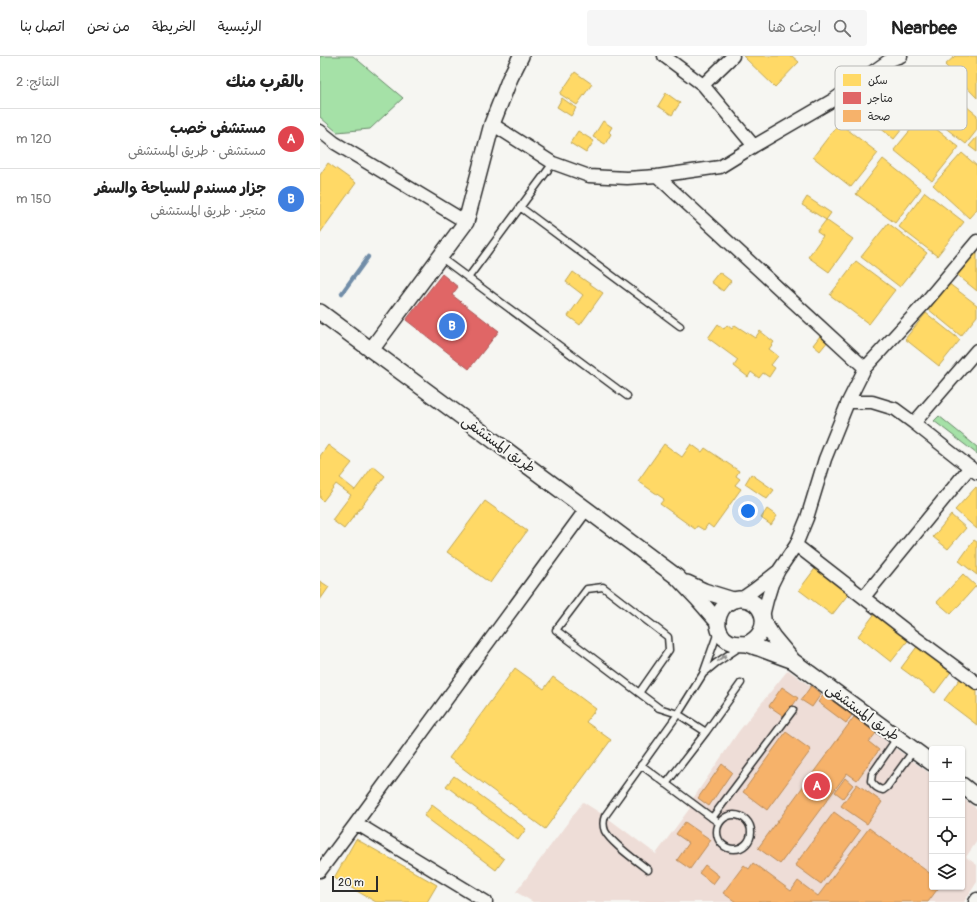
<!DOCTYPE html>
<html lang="ar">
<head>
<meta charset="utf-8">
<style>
  body { margin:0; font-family:Pangolin,"Playpen Sans Arabic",sans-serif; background:#f6f6f6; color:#222; direction:rtl }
  .controls { position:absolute; right:12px; bottom:12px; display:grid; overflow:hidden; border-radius:4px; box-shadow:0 1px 3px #0004 }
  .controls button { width:36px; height:36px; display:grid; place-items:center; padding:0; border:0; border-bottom:1px solid #e0e0e0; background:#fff; color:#222; font:20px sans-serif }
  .scale { position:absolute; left:12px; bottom:10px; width:46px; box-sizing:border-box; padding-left:4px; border:2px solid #2b2b2b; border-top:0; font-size:11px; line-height:14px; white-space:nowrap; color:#2b2b2b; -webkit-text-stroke:3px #f6f6f2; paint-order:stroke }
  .you { position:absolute; left:428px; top:455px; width:14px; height:14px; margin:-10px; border:3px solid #fff; border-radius:50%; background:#1a73e8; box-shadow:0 0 0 6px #1a73e833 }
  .badge { display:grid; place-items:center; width:26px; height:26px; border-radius:50%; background:#d1495b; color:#fff; font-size:13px; font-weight:700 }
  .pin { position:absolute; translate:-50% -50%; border:2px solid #fff; box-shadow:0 1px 4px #0006 }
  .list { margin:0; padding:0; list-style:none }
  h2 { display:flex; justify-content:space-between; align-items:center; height:52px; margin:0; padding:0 16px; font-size:17px }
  h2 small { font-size:13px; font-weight:400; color:#767676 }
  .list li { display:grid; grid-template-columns:26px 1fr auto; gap:12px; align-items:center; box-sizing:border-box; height:60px; padding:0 16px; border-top:1px solid #e0e0e0 }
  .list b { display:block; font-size:15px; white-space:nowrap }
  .list p { margin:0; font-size:13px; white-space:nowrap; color:#767676 }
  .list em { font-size:13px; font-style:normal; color:#767676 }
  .icon { flex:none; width:22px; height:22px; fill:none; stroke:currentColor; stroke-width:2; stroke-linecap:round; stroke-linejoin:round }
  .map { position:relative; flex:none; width:657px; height:846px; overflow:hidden; direction:ltr }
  header { display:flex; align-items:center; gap:24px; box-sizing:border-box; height:56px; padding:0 20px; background:#fff; border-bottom:1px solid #e0e0e0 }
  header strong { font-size:19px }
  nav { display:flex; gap:22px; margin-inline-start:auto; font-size:14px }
  .search { width:280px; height:36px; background:#f6f6f6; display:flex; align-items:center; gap:10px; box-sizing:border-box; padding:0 14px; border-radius:4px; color:#767676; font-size:15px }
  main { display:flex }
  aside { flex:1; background:#fff }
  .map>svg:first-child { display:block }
</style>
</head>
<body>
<header>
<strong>Nearbee</strong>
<div class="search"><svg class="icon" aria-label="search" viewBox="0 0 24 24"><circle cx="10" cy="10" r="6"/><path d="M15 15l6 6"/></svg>ابحث هنا</div>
<nav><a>الرئيسية</a><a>الخريطة</a><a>من نحن</a><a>اتصل بنا</a></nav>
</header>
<main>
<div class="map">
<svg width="657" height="846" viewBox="0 0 657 846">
  <rect width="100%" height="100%" fill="#f6f6f2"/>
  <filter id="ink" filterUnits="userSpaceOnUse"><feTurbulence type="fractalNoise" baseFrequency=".025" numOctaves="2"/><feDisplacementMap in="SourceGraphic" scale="8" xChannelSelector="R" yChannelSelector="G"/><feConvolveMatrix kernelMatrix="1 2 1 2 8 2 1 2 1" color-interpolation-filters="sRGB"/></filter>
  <g filter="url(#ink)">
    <!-- built -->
    <path fill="#eeddd7" d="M 468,614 L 501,638 L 504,638 L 556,677 L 572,690 L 612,719 L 612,831 L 642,831 L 642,742 L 657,753 L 657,785 L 646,801 L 657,809 L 657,826 L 644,846 L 213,846 L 196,836 L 263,746 L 285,760 L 336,798 L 370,752 L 368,750 L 419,675 Z"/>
    <!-- green -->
    <path fill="#a5e1a7" stroke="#688669" d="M 0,0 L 33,0 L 83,42 L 50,73 L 17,76 L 0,61 Z
      M 619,360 L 657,391 L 657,398 L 614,365 Z"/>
    <!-- homes -->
    <path fill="#ffd966" stroke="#bfa554" d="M 423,0 L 472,0 L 479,6 L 455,31 Z
      M 635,0 L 657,0 L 657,42 L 625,9 Z
      M 255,16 L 272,28 L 257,49 L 240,38 Z
      M 556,26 L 595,57 L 574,83 L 535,52 Z
      M 624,32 L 657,59 L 657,74 L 646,88 L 605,56 Z
      M 346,37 L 360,47 L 352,59 L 338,50 Z
      M 242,42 L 256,52 L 251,60 L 237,51 Z
      M 601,61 L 639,91 L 612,125 L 574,94 Z
      M 283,65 L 292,71 L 289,76 L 291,78 L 285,88 L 273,81 Z
      M 519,67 L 558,97 L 531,131 L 493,101 Z
      M 258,75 L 274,85 L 266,97 L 250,87 Z
      M 657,81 L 657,96 L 649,90 Z
      M 642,97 L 657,110 L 657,153 L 649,162 L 613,129 Z
      M 563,103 L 601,133 L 575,167 L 536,138 Z
      M 8,107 L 36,127 L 0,177 L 0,119 Z
      M 605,136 L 644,166 L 617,200 L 579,171 Z
      M 487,141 L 511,157 L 506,164 L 482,149 Z
      M 506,164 L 533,183 L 509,216 L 488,201 L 503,180 L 497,176 Z
      M 568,167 L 607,197 L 580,231 L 541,201 Z
      M 657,192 L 657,235 L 636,218 Z
      M 536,205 L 575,234 L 549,268 L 510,239 Z
      M 253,216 L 283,237 L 260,269 L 248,260 L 263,239 L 246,226 Z
      M 399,216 L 411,225 L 403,235 L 391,226 Z
      M 628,227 L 657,249 L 657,260 L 641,280 L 608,253 Z
      M 606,257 L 640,284 L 619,310 L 585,283 Z
      M 398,268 L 404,273 L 407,269 L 412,273 L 415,269 L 435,282 L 440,275 L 454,286 L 449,293 L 458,300 L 451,309 L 455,312 L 449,321 L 443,317 L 439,322 L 431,316 L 428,321 L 414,310 L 418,304 L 388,282 Z
      M 500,280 L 508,285 L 500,295 L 493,289 Z
      M 344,388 L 362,401 L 371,388 L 382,396 L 385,392 L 419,415 L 416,420 L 420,423 L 415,429 L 421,433 L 393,472 L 388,468 L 384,474 L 377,470 L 375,473 L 340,448 L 344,443 L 318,425 Z
      M 8,389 L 32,407 L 20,422 L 35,434 L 53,410 L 65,420 L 24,473 L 12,464 L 31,439 L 16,428 L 3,445 L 0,442 L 0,400 Z
      M 431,418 L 454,434 L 447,443 L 425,428 Z
      M 656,431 L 657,432 L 657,473 L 635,454 Z
      M 165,445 L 207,475 L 170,527 L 127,496 Z
      M 447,453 L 457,460 L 451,469 L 441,462 Z
      M 631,459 L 646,472 L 628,493 L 613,481 Z
      M 654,484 L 657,486 L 657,519 L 639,505 Z
      M 497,510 L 530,536 L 512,559 L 479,534 Z
      M 643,518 L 656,530 L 631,558 L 617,546 Z
      M 0,525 L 9,531 L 0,544 Z
      M 556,556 L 590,582 L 571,606 L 538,580 Z
      M 599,588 L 633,613 L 615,637 L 581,612 Z
      M 195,612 L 224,633 L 233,621 L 276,653 L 266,666 L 291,684 L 225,773 L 129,702 Z
      M 642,620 L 657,632 L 657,669 L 624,644 Z
      M 134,720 L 206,773 L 198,784 L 126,730 Z
      M 112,749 L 184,803 L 176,814 L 104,760 Z
      M 36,783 L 117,829 L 107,846 L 56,846 L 14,822 Z"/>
    <!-- shops -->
    <path fill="#e06666" stroke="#aa5454" d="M 122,218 L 138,231 L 132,239 L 179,275 L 149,313 L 86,264 Z"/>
    <!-- health -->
    <path fill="#f6b26b" stroke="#b98a58" d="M 491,630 L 501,638 L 492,651 L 481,644 Z
      M 462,631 L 478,642 L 465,661 L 449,650 Z
      M 504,638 L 532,659 L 526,667 L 498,646 Z
      M 534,661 L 556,677 L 549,686 L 559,694 L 537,724 L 527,717 L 460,808 L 438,792 Z
      M 466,676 L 491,694 L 447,754 L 423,736 Z
      M 402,708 L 412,716 L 389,750 L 378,742 Z
      M 525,722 L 533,729 L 523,742 L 515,736 Z
      M 537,728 L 562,746 L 547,768 L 521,750 Z
      M 514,756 L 540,775 L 501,828 L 475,809 Z
      M 365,766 L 391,784 L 370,813 L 357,804 L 369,787 L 356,778 Z
      M 549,772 L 612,819 L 612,831 L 619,831 L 608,846 L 416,846 L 403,837 L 424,809 L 429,813 L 433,807 L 471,835 L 478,825 L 498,840 Z
      M 385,809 L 399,820 L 393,828 L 379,817 Z"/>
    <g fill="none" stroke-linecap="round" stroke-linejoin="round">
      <!-- stream -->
      <path stroke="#718da8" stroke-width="4.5" d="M 22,237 L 48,201"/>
      <!-- service casing -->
      <g stroke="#2b2b2b" stroke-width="9">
        <path id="service" d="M 200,151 L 360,270
          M 120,201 L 307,340
          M 148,222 L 233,107
          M 384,617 L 396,607 L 420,591
          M 319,637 L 349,594 L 348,581 L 283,531 L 267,533 L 236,574 L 339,652 L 358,658 L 386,676 L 421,627
          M 577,682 L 552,718 L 551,725 C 554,730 557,733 563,734 L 567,731 L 594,694
          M 321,709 L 399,767
          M 346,728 L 386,676
          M397 776a17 17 0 1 1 34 0a17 17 0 1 1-34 0Z
          M 392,762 L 473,654
          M 328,814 C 317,805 291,787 285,775 C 283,770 283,765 285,760 L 358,658 L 383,618 L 398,576"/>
      </g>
      <!-- minor casing -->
      <g stroke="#2b2b2b" stroke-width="15">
        <path id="minor" d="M 344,0 L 383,29 L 434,90
          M 383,29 L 413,0
          M 172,68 L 233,107 L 269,120 L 307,122 L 337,120 L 400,111 L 434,90 L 513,44 L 568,5 L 581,0
          M 0,75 L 15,87 L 146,166
          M 337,120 L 545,312
          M 528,346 L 552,346 L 575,353 L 594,367 L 657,417
          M 594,367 L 657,294
          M 476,489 L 584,573 L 657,627
          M 544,541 L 650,411
          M 421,543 L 434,534 L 457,516
          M 443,560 L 447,544 L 452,528 L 459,514 L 476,489 L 487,462 L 505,403 L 528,346 L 545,312 L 604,248 L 657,185
          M 0,815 L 36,767
          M 166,846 L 36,767 L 266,453
          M 655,846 L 657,843"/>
      </g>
      <!-- tertiary casing -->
      <g stroke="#2b2b2b" stroke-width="18">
        <path id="tertiary" d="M 0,256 L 266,453 L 357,521 L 378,543 L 398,566
          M 51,294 L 146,166 L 172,68 L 190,22 L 201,0
          M 367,527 L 384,535 L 413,544
          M 444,567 L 453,581 L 473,605 L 612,707
          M 426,588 C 454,577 445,541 419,543 C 400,545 391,568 404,582 C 413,590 418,587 427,588 C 431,589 435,591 439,592 C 449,596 460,600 471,604
          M 642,729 L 657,741"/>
      </g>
      <!-- service -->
      <use href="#service" stroke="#f6f6f2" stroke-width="6"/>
      <!-- minor -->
      <use href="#minor" stroke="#f6f6f2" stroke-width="12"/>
      <!-- tertiary -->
      <use href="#tertiary" stroke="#f6f6f2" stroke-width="15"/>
    </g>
    <!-- one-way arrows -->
    <defs><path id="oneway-solid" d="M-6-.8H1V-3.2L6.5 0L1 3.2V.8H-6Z"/></defs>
    <use fill="#90908e" href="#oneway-solid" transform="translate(402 602) rotate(-36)"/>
  </g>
  <g text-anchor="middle" stroke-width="4" stroke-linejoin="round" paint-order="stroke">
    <!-- street labels -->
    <g font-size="14" fill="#2b2b2b" stroke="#f6f6f2">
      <text transform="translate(179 388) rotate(36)" y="5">طريق المستشفى</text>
      <text transform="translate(543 656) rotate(36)" y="5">طريق المستشفى</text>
    </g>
  </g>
  <!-- legend -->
  <rect x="515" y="10" width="132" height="64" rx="6" fill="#f6f6f2" stroke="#b9b9b6" stroke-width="1"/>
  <rect x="523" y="18" width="18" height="12" fill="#ffd966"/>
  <rect x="523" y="36" width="18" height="12" fill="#e06666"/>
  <rect x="523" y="54" width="18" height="12" fill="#f6b26b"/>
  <g font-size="11" fill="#2b2b2b">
    <text x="548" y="28">سكن</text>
    <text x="548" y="46">متاجر</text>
    <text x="548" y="64">صحة</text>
  </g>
</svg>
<div class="controls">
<button>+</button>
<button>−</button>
<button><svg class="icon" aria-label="locate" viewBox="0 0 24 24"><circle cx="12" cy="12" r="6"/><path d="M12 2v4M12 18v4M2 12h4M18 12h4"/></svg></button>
<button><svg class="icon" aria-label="layers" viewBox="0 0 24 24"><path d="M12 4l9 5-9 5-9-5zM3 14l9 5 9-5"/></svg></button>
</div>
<div class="scale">20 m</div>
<div class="you"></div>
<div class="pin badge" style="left:497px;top:730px;background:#e0444e">A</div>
<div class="pin badge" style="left:132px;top:270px;background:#3f7fe0">B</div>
</div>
<aside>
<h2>بالقرب منك<small>النتائج: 2</small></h2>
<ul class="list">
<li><span class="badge" style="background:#e0444e">A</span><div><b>مستشفى خصب</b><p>مستشفى · طريق المستشفى</p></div><em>120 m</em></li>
<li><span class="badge" style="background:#3f7fe0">B</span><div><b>جزار مسندم للسياحة والسفر</b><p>متجر · طريق المستشفى</p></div><em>150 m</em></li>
</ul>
</aside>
</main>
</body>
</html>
